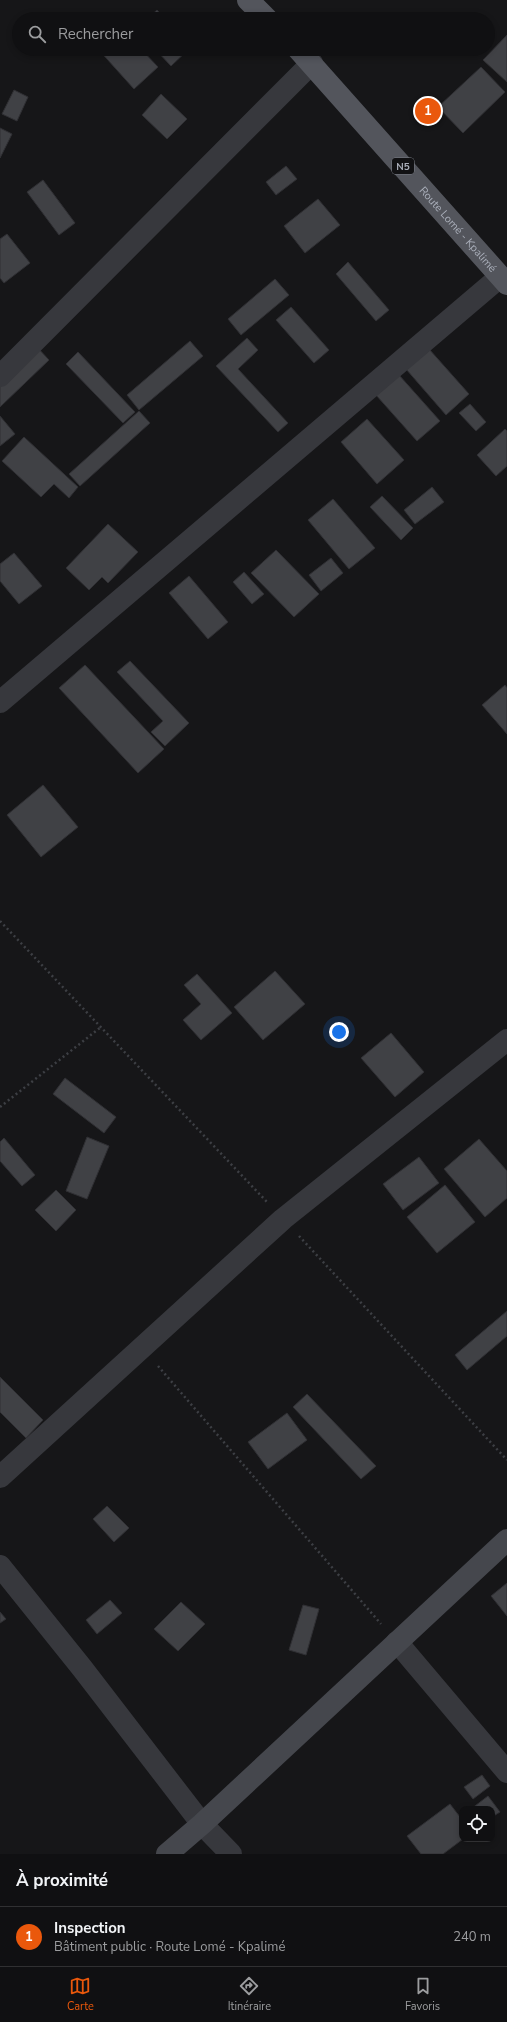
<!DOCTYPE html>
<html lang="fr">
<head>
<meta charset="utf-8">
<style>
  body { margin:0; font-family:"Nunito Sans",sans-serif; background:#1e1e20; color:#f1f3f6 }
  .controls { position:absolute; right:12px; bottom:12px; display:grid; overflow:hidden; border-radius:8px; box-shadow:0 2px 6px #0003 }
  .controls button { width:36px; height:36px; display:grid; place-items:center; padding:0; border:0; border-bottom:1px solid #303032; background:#101012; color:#f1f3f6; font:20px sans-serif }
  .you { position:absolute; left:339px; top:1032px; width:14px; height:14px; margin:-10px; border:3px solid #fff; border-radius:50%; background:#1a73e8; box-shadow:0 0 0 6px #1a73e833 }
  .badge { display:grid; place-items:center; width:26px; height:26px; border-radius:50%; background:#ea580c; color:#fff; font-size:13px; font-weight:700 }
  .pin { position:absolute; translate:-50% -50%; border:2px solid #fff; box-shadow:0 1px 4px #0006 }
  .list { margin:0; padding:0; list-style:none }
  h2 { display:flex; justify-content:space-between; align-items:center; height:52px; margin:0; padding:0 16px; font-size:17px }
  h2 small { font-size:13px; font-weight:400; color:#9c9d9f }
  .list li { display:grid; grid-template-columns:26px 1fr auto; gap:12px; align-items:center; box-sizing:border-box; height:60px; padding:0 16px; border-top:1px solid #303032 }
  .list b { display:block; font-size:15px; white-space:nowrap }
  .list p { margin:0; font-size:13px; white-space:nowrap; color:#9c9d9f }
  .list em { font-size:13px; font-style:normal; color:#9c9d9f }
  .icon { flex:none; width:22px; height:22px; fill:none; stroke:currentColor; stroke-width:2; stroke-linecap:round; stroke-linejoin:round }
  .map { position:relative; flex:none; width:507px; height:1854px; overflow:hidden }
  .search { position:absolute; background:#101012; box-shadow:0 2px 6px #0003; left:12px; right:12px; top:12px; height:44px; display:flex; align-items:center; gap:10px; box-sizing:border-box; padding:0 14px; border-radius:22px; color:#9c9d9f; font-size:15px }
  .sheet { height:112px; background:#101012 }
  nav { display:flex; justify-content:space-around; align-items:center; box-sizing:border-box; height:56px; border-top:1px solid #303032; background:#101012; font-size:11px; color:#9c9d9f }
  nav a { display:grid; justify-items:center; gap:2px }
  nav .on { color:#ea580c }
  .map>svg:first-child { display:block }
</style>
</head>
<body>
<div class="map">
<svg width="507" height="1854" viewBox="0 0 507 1854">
  <rect width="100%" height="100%" fill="#161618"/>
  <!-- building -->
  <path fill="#404145" stroke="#303034" d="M 157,10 L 165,19 L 147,19 Z
    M 507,35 L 507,82 L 483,60 Z
    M 98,49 L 141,49 L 158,67 L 134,89 Z
    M 155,49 L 189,49 L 171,66 Z
    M 481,67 L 505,92 L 463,133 L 438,107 Z
    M 14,90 L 28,97 L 17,121 L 2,114 Z
    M 161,94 L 187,119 L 167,139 L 142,115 Z
    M 0,128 L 12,134 L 0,158 Z
    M 286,166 L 297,179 L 276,195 L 266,182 Z
    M 43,180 L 75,223 L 59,235 L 27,192 Z
    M 318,199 L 340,225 L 305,253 L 284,226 Z
    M 7,234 L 30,263 L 4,283 L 0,278 L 0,239 Z
    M 348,262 L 389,310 L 376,321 L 336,274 Z
    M 275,279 L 289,295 L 241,335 L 228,319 Z
    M 291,307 L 329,350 L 314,363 L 276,320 Z
    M 247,338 L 258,350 L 238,369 L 288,423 L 278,432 L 216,366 Z
    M 190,341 L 203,356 L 139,410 L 127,395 Z
    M 36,346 L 49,360 L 0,407 L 0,381 Z
    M 429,349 L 469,394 L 446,415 L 406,369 Z
    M 78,352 L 135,412 L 123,423 L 66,364 Z
    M 399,375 L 440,421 L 417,441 L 376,395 Z
    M 470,404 L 486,422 L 476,431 L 459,413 Z
    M 139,411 L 150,423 L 80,486 L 69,474 Z
    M 0,416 L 15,434 L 0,446 Z
    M 367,419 L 404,460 L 377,484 L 341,442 Z
    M 505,429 L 507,431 L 507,466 L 496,476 L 477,455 Z
    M 24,437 L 78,487 L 69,498 L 54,484 L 41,497 L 2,461 Z
    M 432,487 L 444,502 L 415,524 L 404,510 Z
    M 382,496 L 413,528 L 401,540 L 370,507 Z
    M 333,499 L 375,548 L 349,569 L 308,520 Z
    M 108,524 L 138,552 L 108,583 L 102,577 L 89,590 L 66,568 Z
    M 276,550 L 319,594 L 294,617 L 251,573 Z
    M 14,553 L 42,586 L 19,604 L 0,581 L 0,564 Z
    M 331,558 L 343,573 L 321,591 L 309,575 Z
    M 244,572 L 264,594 L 252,604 L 233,582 Z
    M 189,576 L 228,622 L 208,639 L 169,593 Z
    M 130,661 L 189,723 L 165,746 L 151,732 L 163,721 L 117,672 Z
    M 85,665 L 164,749 L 138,773 L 59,688 Z
    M 505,685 L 507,688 L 507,734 L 482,705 Z
    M 43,785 L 78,827 L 41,857 L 7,815 Z
    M 275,971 L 305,1004 L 263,1040 L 234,1007 Z
    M 197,974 L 232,1013 L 201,1040 L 183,1020 L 201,1004 L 184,985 Z
    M 391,1033 L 424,1072 L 395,1097 L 361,1058 Z
    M 65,1078 L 116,1117 L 104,1133 L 53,1094 Z
    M 87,1137 L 109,1146 L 87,1199 L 66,1191 Z
    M 4,1138 L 35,1175 L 22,1186 L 0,1161 L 0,1142 Z
    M 479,1139 L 507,1171 L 507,1198 L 485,1217 L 444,1169 Z
    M 419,1157 L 439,1183 L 403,1210 L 383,1184 Z
    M 445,1185 L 475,1222 L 437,1253 L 407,1217 Z
    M 56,1190 L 76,1210 L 56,1231 L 35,1210 Z
    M 507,1311 L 507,1336 L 467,1370 L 455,1355 Z
    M 0,1377 L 43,1420 L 26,1438 L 0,1412 Z
    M 307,1394 L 376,1466 L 361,1479 L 293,1407 Z
    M 287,1413 L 307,1440 L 268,1469 L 248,1442 Z
    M 107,1506 L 129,1528 L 114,1542 L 93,1519 Z
    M 507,1583 L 507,1616 L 491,1596 Z
    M 110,1600 L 122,1613 L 97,1634 L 86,1620 Z
    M 181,1602 L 205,1624 L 178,1651 L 154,1629 Z
    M 303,1605 L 319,1609 L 306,1655 L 289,1650 Z
    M 0,1612 L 6,1619 L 0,1623 Z
    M 482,1775 L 490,1786 L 473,1799 L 464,1787 Z
    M 488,1796 L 500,1812 L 492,1817 L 492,1809 L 471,1809 Z
    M 450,1804 L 460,1817 L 462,1816 L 463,1839 L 443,1854 L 421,1854 L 407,1836 Z"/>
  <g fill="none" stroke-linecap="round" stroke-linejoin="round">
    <!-- path -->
    <path stroke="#3d3f44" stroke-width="2.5" stroke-dasharray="2 3" stroke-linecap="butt" d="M 0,921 L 267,1202
      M 0,1107 L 101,1027
      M 299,1236 L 507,1460
      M 158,1366 L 381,1624"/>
    <!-- street -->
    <path stroke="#37383d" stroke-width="22" d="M 0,376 L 312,63
      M 0,702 L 500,277
      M 0,1477 L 283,1219 L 507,1040
      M 0,1566 L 82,1668 L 202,1824 L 231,1854
      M 397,1642 L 507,1772"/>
    <!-- secondary -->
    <path stroke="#45474d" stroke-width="22" d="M 167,1854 L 202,1824 L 507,1540"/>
    <!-- primary -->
    <g stroke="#53555c" stroke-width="22">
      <path d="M 248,0 L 267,19"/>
      <path id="s1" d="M 298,49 L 507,284"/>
    </g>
  </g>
  <g text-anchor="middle" stroke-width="3.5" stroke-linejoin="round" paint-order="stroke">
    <!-- shield labels -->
    <rect fill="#111113" stroke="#7b7e86" stroke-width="1" x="392" y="158" width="22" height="16" rx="3"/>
    <g font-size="10" font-weight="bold" fill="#a8adb8">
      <text x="403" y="170">N5</text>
    </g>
    <!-- street labels -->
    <g font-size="11" fill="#a8adb8" stroke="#111113">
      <text dy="4" stroke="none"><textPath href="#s1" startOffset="241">Route Lomé - Kpalimé</textPath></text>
    </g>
  </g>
</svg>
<div class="controls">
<button><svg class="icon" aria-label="locate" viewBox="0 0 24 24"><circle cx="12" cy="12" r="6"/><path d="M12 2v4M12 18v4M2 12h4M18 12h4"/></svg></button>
</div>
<div class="you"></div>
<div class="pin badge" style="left:428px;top:111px">1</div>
<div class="search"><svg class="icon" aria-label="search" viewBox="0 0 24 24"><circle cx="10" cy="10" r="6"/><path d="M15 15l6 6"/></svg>Rechercher</div>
</div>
<section class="sheet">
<h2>À proximité<small></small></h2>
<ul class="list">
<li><span class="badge">1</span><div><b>Inspection</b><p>Bâtiment public · Route Lomé - Kpalimé</p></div><em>240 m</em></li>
</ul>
</section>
<nav>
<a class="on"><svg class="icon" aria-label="map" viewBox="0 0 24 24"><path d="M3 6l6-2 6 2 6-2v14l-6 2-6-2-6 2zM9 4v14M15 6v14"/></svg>Carte</a>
<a><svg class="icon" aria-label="directions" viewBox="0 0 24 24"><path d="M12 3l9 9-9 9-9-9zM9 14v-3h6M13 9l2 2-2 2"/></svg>Itinéraire</a>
<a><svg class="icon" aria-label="saved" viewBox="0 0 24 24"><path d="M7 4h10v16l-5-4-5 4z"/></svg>Favoris</a>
</nav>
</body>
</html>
